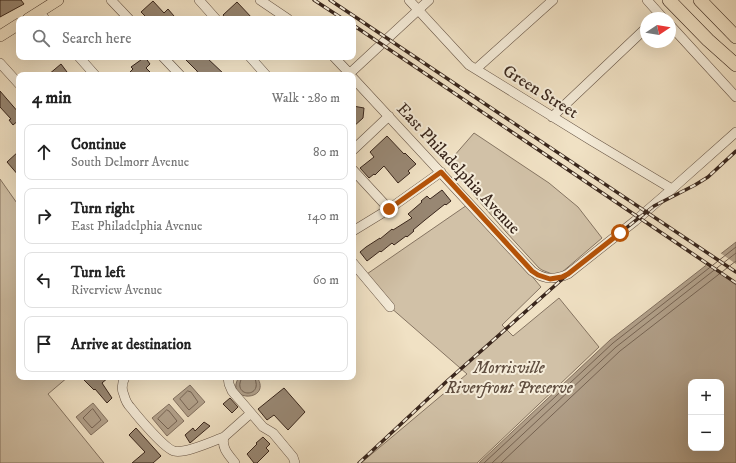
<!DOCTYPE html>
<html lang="en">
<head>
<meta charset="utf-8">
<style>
  body { margin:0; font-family:"IM FELL DW Pica",serif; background:#f6f6f6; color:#222 }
  .controls { position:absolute; right:12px; bottom:12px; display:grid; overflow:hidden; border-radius:8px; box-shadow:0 4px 16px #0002 }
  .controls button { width:36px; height:36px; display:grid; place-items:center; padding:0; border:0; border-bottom:1px solid #e0e0e0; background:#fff; color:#222; font:20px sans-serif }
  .compass { position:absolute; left:640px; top:12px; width:36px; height:36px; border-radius:50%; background:#fff; box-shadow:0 4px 16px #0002; rotate:78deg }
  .stop { position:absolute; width:12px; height:12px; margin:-9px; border:3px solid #b45309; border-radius:50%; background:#fff }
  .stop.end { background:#b45309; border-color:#fff; box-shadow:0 1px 4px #0008 }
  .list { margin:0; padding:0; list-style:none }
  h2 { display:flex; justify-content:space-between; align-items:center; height:52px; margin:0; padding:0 16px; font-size:17px }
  h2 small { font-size:13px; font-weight:400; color:#767676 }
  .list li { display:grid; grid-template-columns:26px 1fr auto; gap:12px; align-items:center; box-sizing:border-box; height:56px; margin:0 8px 8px; padding:0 8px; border:1px solid #e0e0e0; border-radius:8px }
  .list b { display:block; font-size:15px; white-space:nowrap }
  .list p { margin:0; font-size:13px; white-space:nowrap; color:#767676 }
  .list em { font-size:13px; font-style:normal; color:#767676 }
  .icon { flex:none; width:22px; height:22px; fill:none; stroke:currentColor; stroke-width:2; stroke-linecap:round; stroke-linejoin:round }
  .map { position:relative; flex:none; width:736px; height:463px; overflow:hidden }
  .search { position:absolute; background:#fff; box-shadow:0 4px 16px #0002; left:16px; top:16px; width:340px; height:44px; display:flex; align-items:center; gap:10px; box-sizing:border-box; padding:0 14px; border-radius:8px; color:#767676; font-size:15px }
  .panel { position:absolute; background:#fff; box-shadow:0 4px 16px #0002; left:16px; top:72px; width:340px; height:308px; border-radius:8px }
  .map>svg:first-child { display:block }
</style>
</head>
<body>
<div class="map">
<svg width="736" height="463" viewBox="0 0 736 463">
  <rect width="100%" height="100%" fill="#f0e1c4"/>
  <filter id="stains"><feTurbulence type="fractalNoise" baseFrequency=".005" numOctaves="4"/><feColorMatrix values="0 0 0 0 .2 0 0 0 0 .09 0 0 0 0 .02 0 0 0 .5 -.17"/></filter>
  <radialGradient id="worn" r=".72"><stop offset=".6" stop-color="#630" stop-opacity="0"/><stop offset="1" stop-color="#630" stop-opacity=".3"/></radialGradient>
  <!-- green -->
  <path fill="#d1c1a7" stroke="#857462" d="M 474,133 L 549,183 L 578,207 L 602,238 L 561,273 L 552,274 L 542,270 L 539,268 L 506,232 L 447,164 Z
    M 0,179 L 19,206 L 19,377 L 68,377 L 48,394 L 104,463 L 0,463 Z
    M 470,203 L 541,287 L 502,325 L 513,336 L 559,298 L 599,347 L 477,463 L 361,463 L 467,374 L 390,307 L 364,276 Z"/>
  <!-- water -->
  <path fill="#b2a18b" stroke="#82705f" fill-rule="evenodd" d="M 736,242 L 736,463 L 479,463 L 610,340 ZM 691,382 L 721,382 L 721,448 L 691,448 Z
    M 239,377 L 257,377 C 273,402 223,403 239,377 Z
    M 190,385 L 205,402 L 188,417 L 173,399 Z
    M 93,403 L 108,421 L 91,435 L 76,417 Z
    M 169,404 L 184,421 L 167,436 L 152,418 Z"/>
  <!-- pier -->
  <path fill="#f0e1c4" d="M 719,252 L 736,264 L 736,285 L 704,264 Z"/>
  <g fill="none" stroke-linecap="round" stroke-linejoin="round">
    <!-- shore -->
    <path stroke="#766454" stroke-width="1" d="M 242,377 C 241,380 239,384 240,387 C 242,395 254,395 256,387 C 257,384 255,380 255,377
      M 188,391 L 191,392 L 198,402 L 189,410 L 188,409 L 180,399 Z
      M 93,409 L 101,420 L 92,428 L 83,418 L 91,410 Z
      M 167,410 L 169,411 L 177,421 L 168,429 L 158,419 Z
      M 484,463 L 613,343 L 736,247
      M 492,463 L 616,347 L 736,253
      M 501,463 L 620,351 L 736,261"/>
  </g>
  <!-- building -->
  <path fill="#988773" stroke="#39261c" d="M 0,0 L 21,0 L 24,4 L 0,17 Z
    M 153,1 L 164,13 L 168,9 L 174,16 L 171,19 L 148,19 L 141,12 Z
    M 237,2 L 253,19 L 234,19 L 232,18 L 231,19 L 226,19 L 223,15 Z
    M 145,57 L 150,64 L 146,68 L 153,75 L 134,75 L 130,72 L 133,69 L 131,67 Z
    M 183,57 L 206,57 L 225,75 L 199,75 L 197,71 Z
    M 61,64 L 67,72 L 63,75 L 48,75 Z
    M 0,91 L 19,113 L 19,120 L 13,125 L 9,120 L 11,119 L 0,107 Z
    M 353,106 L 364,108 L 363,118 L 353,127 Z
    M 387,136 L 404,154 L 405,153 L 416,164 L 408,171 L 410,173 L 398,183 L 384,166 L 375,175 L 374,174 L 369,178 L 360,168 L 374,157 L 370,152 Z
    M 19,151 L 19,176 L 7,162 Z
    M 442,190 L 451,201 L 446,205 L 445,204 L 425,220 L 413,230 L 414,231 L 407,237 L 406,236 L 394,245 L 392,243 L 381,252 L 380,251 L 367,261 L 360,252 L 366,247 L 380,238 L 380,239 L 392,229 L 393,230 L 412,218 L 408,214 L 422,202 L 421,201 L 427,196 L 430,199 Z
    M 81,377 L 109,377 L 102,383 L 112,398 L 107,403 L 95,389 L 94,390 Z
    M 284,388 L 305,412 L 288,430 L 274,415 L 267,420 L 258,409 Z
    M 230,398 L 238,407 L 232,413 L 223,404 Z
    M 204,422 L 210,426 L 190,443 L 185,435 L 193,428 L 195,431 Z
    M 136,428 L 161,456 L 153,463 L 132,463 L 145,452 L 129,435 Z
    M 263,437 L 270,444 L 266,448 L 269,451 L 257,463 L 254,463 L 247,454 L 257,444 L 256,443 Z"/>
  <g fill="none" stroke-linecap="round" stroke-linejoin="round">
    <!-- minor casing -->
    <g stroke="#675546" stroke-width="10">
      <path id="minor" d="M 111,0 L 129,19
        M 199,0 L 216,19
        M 260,0 L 288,19
        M 409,0 L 469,65 L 592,141 L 672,189
        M 647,0 L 663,18
        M 39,12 L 45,19
        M 670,25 L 736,97
        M 79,57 L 95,75
        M 163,57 L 180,75
        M 250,57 L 266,75
        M 334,57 L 351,75
        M 0,63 L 19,84
        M 476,69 L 553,0
        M 348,75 L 429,0
        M 353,78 L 532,271 C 544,280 555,280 568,274 L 635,221 L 672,189 L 736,132
        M 552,117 L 646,28
        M 353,150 L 389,116
        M 353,170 L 389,209
        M 353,231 L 389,209 L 441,172
        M 353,263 L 390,307
        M 125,377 C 122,383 121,389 124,395 C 125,399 128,405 131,408 C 138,417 165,449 174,451 C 185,454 213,441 224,437
        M 228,377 L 229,384 L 232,391 L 263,427 L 273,433 L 293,457 L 295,463
        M 235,463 C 229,455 221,448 224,437 L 251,413"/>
    </g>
    <!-- major casing -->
    <g stroke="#39261c" stroke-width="12">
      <path id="major" d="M 28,19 L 58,0
        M 0,36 L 19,24"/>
    </g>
    <!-- highway casing -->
    <g stroke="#39261c" stroke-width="14">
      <path id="highway" d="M 669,0 L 708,40 L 736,65
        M 700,0 L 736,37"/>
    </g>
    <!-- minor -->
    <use href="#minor" stroke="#f5ecd9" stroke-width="9"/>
    <!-- major -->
    <use href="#major" stroke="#f0e1c4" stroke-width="11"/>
    <!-- highway -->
    <use href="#highway" stroke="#f0e1c4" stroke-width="13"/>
    <!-- rail casing -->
    <g stroke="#39261c" stroke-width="3.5">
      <path id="rail" d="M 314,0 L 343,19
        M 330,0 L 736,272
        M 353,25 L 736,283
        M 359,463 L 446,382 L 568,274 L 654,206 L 695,185 L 708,177 L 736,151"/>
    </g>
    <!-- rail -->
    <use href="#rail" stroke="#f5ecd9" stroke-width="2" stroke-dasharray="6" stroke-linecap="butt"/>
  </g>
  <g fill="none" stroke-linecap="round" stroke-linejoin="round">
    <!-- route -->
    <path stroke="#b45309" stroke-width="5" d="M 389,209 L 441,172 L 532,271 L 538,275 L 550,279 L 562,277 L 568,274 L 620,233"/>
  </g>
  <g text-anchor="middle" stroke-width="4" stroke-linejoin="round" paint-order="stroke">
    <!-- street labels -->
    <g font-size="17" fill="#39261c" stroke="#f5ecd9">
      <text transform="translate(541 91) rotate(32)" y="6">Green Street</text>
      <text transform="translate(459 168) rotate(47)" y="6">East Philadelphia Avenue</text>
    </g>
    <!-- park labels -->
    <g font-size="17" font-style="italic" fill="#5f4d3f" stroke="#f5ecd9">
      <text x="509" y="373">Morrisville<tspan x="509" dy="20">Riverfront Preserve</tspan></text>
    </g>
  </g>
  <rect width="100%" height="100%" filter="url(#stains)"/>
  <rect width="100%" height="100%" fill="url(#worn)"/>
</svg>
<div class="controls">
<button>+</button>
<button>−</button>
</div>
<svg class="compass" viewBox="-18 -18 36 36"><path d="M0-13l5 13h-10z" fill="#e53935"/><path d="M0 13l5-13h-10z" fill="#767676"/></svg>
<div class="stop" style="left:620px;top:233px"></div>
<div class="stop end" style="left:389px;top:209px"></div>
<div class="search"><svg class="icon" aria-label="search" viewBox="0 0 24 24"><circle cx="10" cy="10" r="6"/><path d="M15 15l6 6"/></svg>Search here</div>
<section class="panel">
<h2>4 min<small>Walk · 280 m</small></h2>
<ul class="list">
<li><svg class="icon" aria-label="ahead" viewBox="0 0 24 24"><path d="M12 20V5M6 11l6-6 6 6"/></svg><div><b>Continue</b><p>South Delmorr Avenue</p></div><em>80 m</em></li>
<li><svg class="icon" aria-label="right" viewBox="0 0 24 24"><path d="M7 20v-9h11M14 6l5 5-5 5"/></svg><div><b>Turn right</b><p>East Philadelphia Avenue</p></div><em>140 m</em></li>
<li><svg class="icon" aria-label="left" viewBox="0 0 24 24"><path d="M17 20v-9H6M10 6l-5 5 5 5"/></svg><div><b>Turn left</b><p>Riverview Avenue</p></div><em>60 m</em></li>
<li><svg class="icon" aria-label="arrive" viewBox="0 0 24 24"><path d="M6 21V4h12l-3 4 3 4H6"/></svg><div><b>Arrive at destination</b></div></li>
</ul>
</section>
</div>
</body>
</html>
